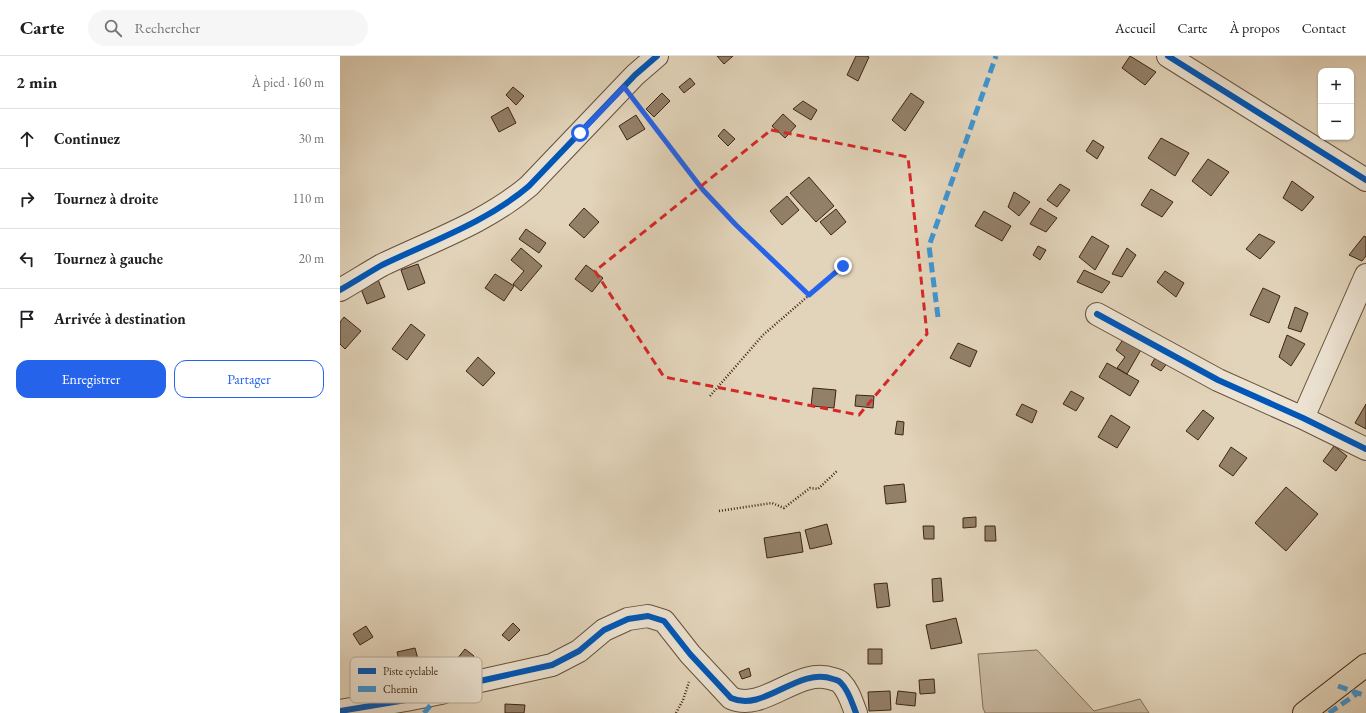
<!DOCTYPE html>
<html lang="fr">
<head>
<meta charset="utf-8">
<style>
  body { margin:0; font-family:"EB Garamond",serif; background:#f6f6f6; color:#202124 }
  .controls { position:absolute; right:12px; top:12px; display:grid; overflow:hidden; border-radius:8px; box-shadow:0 1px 3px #0004 }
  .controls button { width:36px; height:36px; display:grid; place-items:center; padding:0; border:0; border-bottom:1px solid #e0e0e0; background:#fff; color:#202124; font:20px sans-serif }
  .stop { position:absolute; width:12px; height:12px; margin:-9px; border:3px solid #2563eb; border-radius:50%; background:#fff }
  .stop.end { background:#2563eb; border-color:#fff; box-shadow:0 1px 4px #0008 }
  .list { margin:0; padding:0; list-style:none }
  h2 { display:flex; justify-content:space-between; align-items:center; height:52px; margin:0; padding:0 16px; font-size:17px }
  h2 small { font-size:13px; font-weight:400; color:#757577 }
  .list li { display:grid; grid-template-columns:26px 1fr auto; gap:12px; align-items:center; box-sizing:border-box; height:60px; padding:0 16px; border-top:1px solid #e0e0e0 }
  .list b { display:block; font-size:15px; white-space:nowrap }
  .list em { font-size:13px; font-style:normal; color:#757577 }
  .actions { display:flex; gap:8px; padding:12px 16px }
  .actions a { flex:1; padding:9px 0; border:1px solid #2563eb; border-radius:12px; text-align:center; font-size:14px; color:#2563eb }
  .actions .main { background:#2563eb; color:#fff }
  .icon { flex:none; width:22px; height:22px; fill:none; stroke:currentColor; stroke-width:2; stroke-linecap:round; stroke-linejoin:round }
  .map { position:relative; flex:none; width:1026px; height:657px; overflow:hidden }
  header { display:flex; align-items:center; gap:24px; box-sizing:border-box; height:56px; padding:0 20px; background:#fff; border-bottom:1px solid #e0e0e0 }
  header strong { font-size:19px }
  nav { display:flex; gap:22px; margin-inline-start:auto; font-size:14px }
  .search { width:280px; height:36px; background:#f6f6f6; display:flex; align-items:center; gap:10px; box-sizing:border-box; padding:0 14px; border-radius:22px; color:#757577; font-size:15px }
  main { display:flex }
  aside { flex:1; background:#fff }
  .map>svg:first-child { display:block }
</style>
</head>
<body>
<header>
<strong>Carte</strong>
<div class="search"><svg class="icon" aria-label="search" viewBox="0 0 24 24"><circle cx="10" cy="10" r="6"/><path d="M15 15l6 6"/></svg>Rechercher</div>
<nav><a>Accueil</a><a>Carte</a><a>À propos</a><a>Contact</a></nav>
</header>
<main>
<aside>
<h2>2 min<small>À pied · 160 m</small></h2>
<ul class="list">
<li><svg class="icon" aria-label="ahead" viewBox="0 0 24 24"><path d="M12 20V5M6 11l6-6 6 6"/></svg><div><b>Continuez</b></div><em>30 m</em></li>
<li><svg class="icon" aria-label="right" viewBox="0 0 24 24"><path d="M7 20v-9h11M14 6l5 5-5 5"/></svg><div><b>Tournez à droite</b></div><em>110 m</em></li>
<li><svg class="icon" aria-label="left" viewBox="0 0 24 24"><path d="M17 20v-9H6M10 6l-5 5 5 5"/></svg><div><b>Tournez à gauche</b></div><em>20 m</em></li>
<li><svg class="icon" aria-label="arrive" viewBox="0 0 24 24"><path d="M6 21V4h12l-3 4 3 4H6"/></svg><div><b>Arrivée à destination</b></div></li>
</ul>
<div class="actions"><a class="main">Enregistrer</a><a>Partager</a></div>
</aside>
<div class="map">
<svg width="1026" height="657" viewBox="0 0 1026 657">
  <rect width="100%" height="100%" fill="#e2d4ba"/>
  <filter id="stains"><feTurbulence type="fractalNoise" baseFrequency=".005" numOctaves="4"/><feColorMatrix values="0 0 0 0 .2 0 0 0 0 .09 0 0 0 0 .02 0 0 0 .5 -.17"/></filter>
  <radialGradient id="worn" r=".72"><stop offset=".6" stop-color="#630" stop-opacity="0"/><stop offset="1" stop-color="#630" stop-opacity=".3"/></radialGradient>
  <!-- green -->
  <path fill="#c6b69d" stroke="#826e58" d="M 697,594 L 754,655 L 800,643 L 809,657 L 645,657 L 643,652 L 638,598 Z"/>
  <!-- building -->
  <path fill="#938069" stroke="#3e2512" d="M 377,0 L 393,0 L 384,8 Z
    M 516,0 L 526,0 L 529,1 L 518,25 L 507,19 Z
    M 790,0 L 816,16 L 805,29 L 782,12 Z
    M 350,22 L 355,28 L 344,37 L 339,31 Z
    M 173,31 L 184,40 L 176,49 L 166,39 Z
    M 322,37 L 330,45 L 314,61 L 306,53 Z
    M 571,37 L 584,46 L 565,75 L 552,64 Z
    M 463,45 L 477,54 L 471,64 L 453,53 Z
    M 168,51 L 176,67 L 159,76 L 151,61 Z
    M 443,58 L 456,70 L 445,82 L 432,70 Z
    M 296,59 L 305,73 L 287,84 L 279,70 Z
    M 384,73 L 395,83 L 388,90 L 378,80 Z
    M 821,82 L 849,97 L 835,120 L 808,102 Z
    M 753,84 L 764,91 L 757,103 L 746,95 Z
    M 868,103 L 889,116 L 871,140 L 852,125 Z
    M 469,121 L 494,150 L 476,166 L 450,137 Z
    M 952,125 L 974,141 L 962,155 L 943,142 Z
    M 720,128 L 730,134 L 717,151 L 707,144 Z
    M 811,133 L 833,146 L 822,161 L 801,149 Z
    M 674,136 L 690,146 L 679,160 L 668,151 Z
    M 447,140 L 459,154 L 442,169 L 430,155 Z
    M 244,152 L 259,166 L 244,182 L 229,169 Z
    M 700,152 L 717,162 L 706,176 L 690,168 Z
    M 496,153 L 506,166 L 491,179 L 480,166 Z
    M 644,155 L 671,170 L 662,185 L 635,170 Z
    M 186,173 L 206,187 L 199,197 L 179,183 Z
    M 919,178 L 935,186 L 920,203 L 906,193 Z
    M 752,180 L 769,190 L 755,214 L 739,201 Z
    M 1024,180 L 1026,181 L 1026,200 L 1022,205 L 1009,199 Z
    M 698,190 L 706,194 L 700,204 L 693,199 Z
    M 181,192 L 202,210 L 181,235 L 173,228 L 184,215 L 171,204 Z
    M 787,192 L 796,199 L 782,221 L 772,218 Z
    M 78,208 L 85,227 L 68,234 L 61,214 Z
    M 246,209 L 263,222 L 252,236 L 235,223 Z
    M 744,214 L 770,226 L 762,237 L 737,226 Z
    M 825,215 L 844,227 L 836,241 L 817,226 Z
    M 155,218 L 174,230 L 164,245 L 145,232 Z
    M 37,221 L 45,241 L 27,248 L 19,228 Z
    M 923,232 L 940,240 L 929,267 L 910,259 Z
    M 955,251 L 968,257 L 961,276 L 948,272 Z
    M 4,261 L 21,275 L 5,293 L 0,288 L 0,266 Z
    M 71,268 L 85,279 L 67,304 L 52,293 Z
    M 786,279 L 806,285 L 787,318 L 777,312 L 785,301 L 776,294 Z
    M 947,279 L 965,288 L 951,310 L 939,301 Z
    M 618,287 L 637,295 L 630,311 L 610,302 Z
    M 836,296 L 821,315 L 811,309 L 815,302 Z
    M 138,301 L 155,317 L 143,330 L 126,315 Z
    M 767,307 L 799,325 L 790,340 L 759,321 Z
    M 473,332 L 496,334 L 494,352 L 471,350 Z
    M 731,335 L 744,342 L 736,355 L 723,348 Z
    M 516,339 L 534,340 L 533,352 L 515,350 Z
    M 682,348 L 697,355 L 692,367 L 676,359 Z
    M 1026,348 L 1026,373 L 1015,367 Z
    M 863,354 L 874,362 L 858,384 L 846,375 Z
    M 771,359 L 790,371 L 777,392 L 758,381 Z
    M 557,365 L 564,366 L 563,379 L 555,378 Z
    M 994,390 L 1007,400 L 996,415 L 983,405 Z
    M 891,391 L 907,402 L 893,420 L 879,410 Z
    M 564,428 L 566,446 L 546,448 L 544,430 Z
    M 946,431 L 978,458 L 946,495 L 915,467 Z
    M 636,461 L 636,471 L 623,472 L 623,462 Z
    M 487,468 L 492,488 L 470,493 L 465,474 Z
    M 583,470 L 594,470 L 594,483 L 584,483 Z
    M 645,470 L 655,470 L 656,485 L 645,485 Z
    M 460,476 L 463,496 L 427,502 L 424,482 Z
    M 601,522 L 603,545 L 593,546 L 592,523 Z
    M 547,527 L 550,550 L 537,552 L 534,528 Z
    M 616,562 L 622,587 L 591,593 L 586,569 Z
    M 173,567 L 180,574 L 169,585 L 162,579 Z
    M 26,570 L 33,581 L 20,589 L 13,578 Z
    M 75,592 L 78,603 L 60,607 L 57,596 Z
    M 125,593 L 134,600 L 117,620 L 109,613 Z
    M 528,593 L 542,593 L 542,608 L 528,608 Z
    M 409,612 L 411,620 L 402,623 L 399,616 Z
    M 594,623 L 595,637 L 580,638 L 579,624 Z
    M 550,635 L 551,654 L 529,655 L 528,636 Z
    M 558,635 L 576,637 L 575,650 L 556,648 Z
    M 165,648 L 185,649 L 184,657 L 165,657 Z"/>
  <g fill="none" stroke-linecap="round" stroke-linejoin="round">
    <!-- minor casing -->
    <g stroke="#67513c" stroke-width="24">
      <path id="minor" d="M 828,0 L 1026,124
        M 0,234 C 14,226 28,217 42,209 C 92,185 147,166 189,130 L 295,19 L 317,0
        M 757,258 L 878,324 L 963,362 L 1026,393
        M 963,362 L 1026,219
        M 0,655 L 66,644 L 101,637 L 140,625 L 212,609 L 239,595 L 264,574 L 288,563 L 308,560 L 324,565 L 350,598 L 391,642 C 424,657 458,610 493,623 C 496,624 499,624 501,627 C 509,635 512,647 516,657"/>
    </g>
    <!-- highway casing -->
    <g stroke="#3e2512" stroke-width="24">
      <path id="highway" d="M 964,657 L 1026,609"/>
    </g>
    <!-- path -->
    <path stroke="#3e2512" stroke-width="2.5" stroke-dasharray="1 2" stroke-linecap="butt" d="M 295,45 L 363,134 L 396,169 L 469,239
      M 370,340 L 423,279 L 503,210
      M 379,455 L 432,447 L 444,452 L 470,432 L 478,433 L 497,415
      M 336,657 L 343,644 L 349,626"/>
    <!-- minor -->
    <use href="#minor" stroke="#ece3d2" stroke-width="22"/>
    <!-- highway -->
    <use href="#highway" stroke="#e2d4ba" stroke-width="22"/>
    <!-- quiet -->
    <path stroke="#3f95d3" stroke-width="5" stroke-dasharray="10 5" stroke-linecap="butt" d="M 598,261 L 589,190 L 656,0
      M 998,630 L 1026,640
      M 84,657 L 100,638
      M 989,657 L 1018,637"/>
    <!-- cycleway casing -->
    <g stroke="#ece3d2" stroke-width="8">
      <path id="cycleway" d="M 828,0 L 1026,124
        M 0,234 C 14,226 28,217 42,209 C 92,185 147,166 189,130 L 295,19 L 317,0
        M 757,258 L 878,324 L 963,362 L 1026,393
        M 0,655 L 66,644 L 101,637 L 140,625 L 212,609 L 239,595 L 264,574 L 288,563 L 308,560 L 324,565 L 350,598 L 391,642 C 424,657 458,610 493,623 C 496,624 499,624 501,627 C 509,635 512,647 516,657"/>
    </g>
    <!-- cycleway -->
    <use href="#cycleway" stroke="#0057b8" stroke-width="6"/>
  </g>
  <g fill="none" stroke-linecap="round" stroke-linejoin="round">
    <!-- route -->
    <path stroke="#2563eb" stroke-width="5" d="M 240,77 L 284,31 L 363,134 L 396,169 L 469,239 L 503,210"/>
  </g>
  <!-- marked area -->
  <path fill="none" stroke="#d62828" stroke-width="3" stroke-dasharray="8 5" stroke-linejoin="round" d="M 431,74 L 568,101 L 587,278 L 519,359 L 324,321 L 255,215 Z"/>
  <!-- legend -->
  <rect x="10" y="601" width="132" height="46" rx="6" fill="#ece3d2" stroke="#b8aa98" stroke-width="1"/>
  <rect x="18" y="612" width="18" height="6" fill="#0057b8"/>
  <rect x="18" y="630" width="18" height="6" fill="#3f95d3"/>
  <g font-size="11" fill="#3e2512">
    <text x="43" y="619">Piste cyclable</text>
    <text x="43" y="637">Chemin</text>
  </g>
  <rect width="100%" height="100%" filter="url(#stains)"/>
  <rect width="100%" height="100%" fill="url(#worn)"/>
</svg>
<div class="controls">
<button>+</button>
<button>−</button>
</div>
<div class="stop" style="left:240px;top:77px"></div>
<div class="stop end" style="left:503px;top:210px"></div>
</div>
</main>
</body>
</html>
